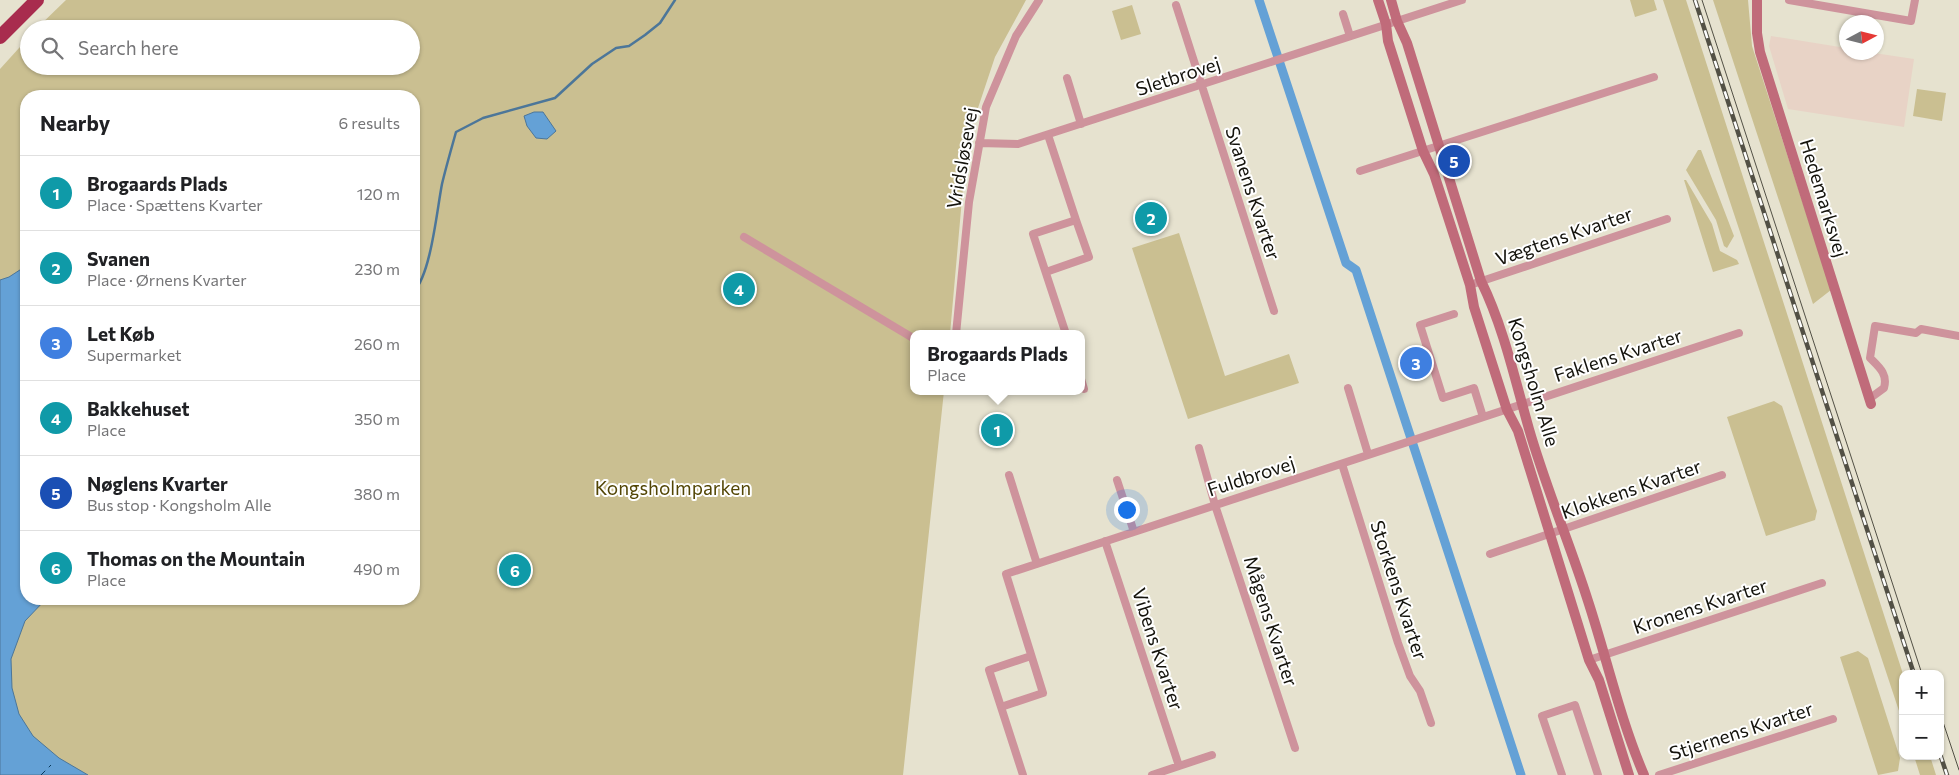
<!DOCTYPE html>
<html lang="en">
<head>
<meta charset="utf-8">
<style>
  body { margin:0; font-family:Commissioner,sans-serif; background:#f2f2f2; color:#202124 }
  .controls { position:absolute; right:15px; bottom:15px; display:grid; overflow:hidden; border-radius:10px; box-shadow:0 1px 4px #0004 }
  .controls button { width:45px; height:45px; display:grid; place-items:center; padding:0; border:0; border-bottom:1px solid #e0e0e0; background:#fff; color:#202124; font:25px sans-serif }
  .compass { position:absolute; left:1839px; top:15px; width:45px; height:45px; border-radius:50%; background:#fff; box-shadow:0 1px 4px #0004; rotate:83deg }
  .you { position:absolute; left:1126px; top:509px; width:18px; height:18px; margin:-12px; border:4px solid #fff; border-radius:50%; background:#1a73e8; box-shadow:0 0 0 8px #1a73e833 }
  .badge { display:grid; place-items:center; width:32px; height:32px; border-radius:50%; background:#1a73e8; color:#fff; font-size:16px; font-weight:700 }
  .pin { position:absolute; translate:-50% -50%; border:2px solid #fff; box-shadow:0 1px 5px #0006 }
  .popup { position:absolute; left:910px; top:330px; width:175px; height:65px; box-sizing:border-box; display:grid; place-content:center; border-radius:10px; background:#fff; filter:drop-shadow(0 1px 4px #0005); font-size:16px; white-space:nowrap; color:#757577 }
  .popup b { font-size:19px; color:#202124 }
  .popup::after { content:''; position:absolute; left:50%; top:100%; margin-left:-10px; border:10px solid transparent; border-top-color:#fff }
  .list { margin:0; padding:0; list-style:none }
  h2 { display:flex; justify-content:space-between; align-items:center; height:65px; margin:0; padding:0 20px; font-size:21px }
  h2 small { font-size:16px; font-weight:400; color:#757577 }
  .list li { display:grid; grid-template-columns:32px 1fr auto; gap:15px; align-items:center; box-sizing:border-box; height:75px; padding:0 20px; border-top:1px solid #e0e0e0 }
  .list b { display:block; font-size:19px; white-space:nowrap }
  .list p { margin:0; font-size:16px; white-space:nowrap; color:#757577 }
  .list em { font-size:16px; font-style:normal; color:#757577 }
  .icon { flex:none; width:28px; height:28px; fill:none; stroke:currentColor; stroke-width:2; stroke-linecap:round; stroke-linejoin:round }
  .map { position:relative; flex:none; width:1959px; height:775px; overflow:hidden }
  .search { position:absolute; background:#fff; box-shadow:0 1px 4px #0004; left:20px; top:20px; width:400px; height:55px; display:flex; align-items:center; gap:12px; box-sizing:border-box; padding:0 18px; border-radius:28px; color:#757577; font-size:19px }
  .panel { position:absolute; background:#fff; box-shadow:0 1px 4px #0004; left:20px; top:90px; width:400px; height:515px; border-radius:20px }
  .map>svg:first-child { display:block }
</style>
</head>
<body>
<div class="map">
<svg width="1959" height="775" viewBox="0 0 1959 775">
  <rect width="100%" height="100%" fill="#e6e2cf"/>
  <!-- education -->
  <path fill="#e8d3c6" d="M 1771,36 L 1846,48 L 1846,52 L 1874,53 L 1914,59 L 1904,127 L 1788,109 L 1769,46 Z"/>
  <!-- green -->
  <path fill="#cabf91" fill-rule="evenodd" d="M 66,0 L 1026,0 L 995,57 L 974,120 L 964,176 L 950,334 L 913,334 L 913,391 L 944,391 L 903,775 L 0,775 L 0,69 L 29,37 L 29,66 L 411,66 L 411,29 L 36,29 ZM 26,96 L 414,96 L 414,599 L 26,599 Z
    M 1630,0 L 1654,0 L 1657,10 L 1635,17 Z
    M 1663,0 L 1686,0 L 1903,674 L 1903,723 Z
    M 1713,0 L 1748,0 L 1752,46 L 1831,290 L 1813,304 Z
    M 1132,5 L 1141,34 L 1121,40 L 1112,11 Z
    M 1917,89 L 1946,93 L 1942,121 L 1913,116 Z
    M 1698,150 L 1701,150 L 1734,236 L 1727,248 L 1724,246 L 1716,220 L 1686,170 Z
    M 1684,180 L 1686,180 L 1712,224 L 1720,251 L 1737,260 L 1739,264 L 1713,272 Z
    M 1179,233 L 1225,376 L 1289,354 L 1299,383 L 1188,419 L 1132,248 Z
    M 1774,401 L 1782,406 L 1817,511 L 1815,520 L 1766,536 L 1727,417 Z
    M 1858,651 L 1868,658 L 1900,758 L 1898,771 L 1878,775 L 1840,657 Z
    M 1914,756 L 1930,756 L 1936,775 L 1920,775 Z"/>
  <!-- water -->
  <path fill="#64a1d6" stroke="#4c7699" d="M 534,112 L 543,112 L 556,131 L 547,139 L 536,138 L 527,126 L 524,116 Z
    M 26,266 L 26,599 L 46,599 L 25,621 L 11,659 L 12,688 L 19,714 L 33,736 L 59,758 L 88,775 L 0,775 L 0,280 L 9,277 Z"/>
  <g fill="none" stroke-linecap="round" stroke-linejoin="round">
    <!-- stream -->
    <path stroke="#4c7699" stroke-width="2.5" d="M 414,291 C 431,274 437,209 442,184 C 446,167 451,150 456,132 L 483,118 L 555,98 L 592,64 L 616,48 L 629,46 L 645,35 L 660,23 L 675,0"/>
    <!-- canal -->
    <path stroke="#64a1d6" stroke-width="9" d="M 1259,0 L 1346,263 L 1356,270 L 1521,775"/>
    <!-- ferry -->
    <path stroke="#08395b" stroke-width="1" stroke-dasharray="6 5" stroke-linecap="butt" d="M 41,775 L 51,765"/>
    <!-- street -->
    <path stroke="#ce939c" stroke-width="8" d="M 1789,0 L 1911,21 L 1915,0
      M 1176,5 L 1274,311
      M 1343,14 L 1350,36
      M 1067,78 L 1081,124
      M 1048,135 L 1076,220 L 1033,234 L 1066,334
      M 979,143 L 1018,144 L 1462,0
      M 1360,171 L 1654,77
      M 744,237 L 913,338
      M 1046,272 L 1089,257 L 1076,220
      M 1470,285 L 1667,219
      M 1454,314 L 1420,325 L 1443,398 L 1474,388 L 1483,417
      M 956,334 L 969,202 L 986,107 L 1016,36 L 1039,0
      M 1081,379 L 1084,389
      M 1348,388 L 1368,454
      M 1869,399 L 1884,388 C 1888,374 1879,367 1870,358 L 1875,326 L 1916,333 L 1921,329 L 1959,336
      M 1199,448 L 1215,505 L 1295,748
      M 1342,464 L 1398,643 L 1410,676 L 1420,691 L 1431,723
      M 1009,475 L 1037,564
      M 1117,480 L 1134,532
      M 1105,541 L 1179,766
      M 1490,554 L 1722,475
      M 1589,660 L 1822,583
      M 1001,707 L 989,670 L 1031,656
      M 1023,775 L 1001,707 L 1043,693 L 1006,574 L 1739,333
      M 1152,775 L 1212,755
      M 1562,775 L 1542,716 L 1575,705 L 1598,775
      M 1659,775 L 1833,719"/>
    <!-- secondary -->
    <path stroke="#c06b7a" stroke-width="10" d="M 1378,0 L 1386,24 L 1388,41 L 1423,151 L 1434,174 L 1470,285 L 1474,307 L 1507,410 L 1518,431 L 1589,660 L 1599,680 L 1629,775
      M 1391,0 L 1397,21 L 1407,43 L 1481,281 C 1504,328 1515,380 1529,429 C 1546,488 1570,544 1588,601 C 1607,659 1620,719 1644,775
      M 1757,0 L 1757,33 L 1760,52 L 1871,404"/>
    <!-- highway -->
    <path stroke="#a82c4e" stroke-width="14" d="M 0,37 L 37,0"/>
    <!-- tram -->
    <path stroke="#525045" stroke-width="1" d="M 1702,0 L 1922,674
      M 1940,713 L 1959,770"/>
    <!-- rail casing -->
    <g stroke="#525045" stroke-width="4.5">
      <path id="rail" d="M 1695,0 L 1914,674
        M 1940,754 L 1947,775"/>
    </g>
    <!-- rail -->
    <use href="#rail" stroke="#fff" stroke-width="2.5" stroke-dasharray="8" stroke-linecap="butt"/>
  </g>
  <g text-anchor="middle" stroke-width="4" stroke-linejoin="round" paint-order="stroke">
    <!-- street labels -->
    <g font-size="19" fill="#14130c" stroke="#fff">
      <text transform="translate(1178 76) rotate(-18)" y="7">Sletbrovej</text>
      <text transform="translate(962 158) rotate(-80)" y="7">Vridsløsevej</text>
      <text transform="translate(1253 193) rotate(72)" y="7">Svanens Kvarter</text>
      <text transform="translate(1824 198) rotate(73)" y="7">Hedemarksvej</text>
      <text transform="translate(1564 236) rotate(-19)" y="7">Vægtens Kvarter</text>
      <text transform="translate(1618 355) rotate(-18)" y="7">Faklens Kvarter</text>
      <text transform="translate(1534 382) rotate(73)" y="7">Kongsholm Alle</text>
      <text transform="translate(1251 476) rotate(-18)" y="7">Fuldbrovej</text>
      <text transform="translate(1631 489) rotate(-19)" y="7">Klokkens Kvarter</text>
      <text transform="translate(1399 590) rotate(72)" y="7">Storkens Kvarter</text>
      <text transform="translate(1700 606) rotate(-18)" y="7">Kronens Kvarter</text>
      <text transform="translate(1271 621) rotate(72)" y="7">Mågens Kvarter</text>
      <text transform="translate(1158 649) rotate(72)" y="7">Vibens Kvarter</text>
      <text transform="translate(1741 731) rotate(-18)" y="7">Stjernens Kvarter</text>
    </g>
    <!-- park labels -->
    <g font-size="19" fill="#524504" stroke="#fff">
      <text x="673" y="495">Kongsholmparken</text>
    </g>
  </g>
</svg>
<div class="controls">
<button>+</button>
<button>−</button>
</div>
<svg class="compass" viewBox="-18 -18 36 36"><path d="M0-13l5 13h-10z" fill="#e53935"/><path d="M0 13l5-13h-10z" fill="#757577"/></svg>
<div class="you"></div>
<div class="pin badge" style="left:997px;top:430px;background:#0f9aa8">1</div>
<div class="popup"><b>Brogaards Plads</b>Place</div>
<div class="pin badge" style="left:1151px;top:218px;background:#0f9aa8">2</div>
<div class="pin badge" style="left:1416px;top:363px;background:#3f7fe0">3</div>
<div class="pin badge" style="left:739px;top:289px;background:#0f9aa8">4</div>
<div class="pin badge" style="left:1454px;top:161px;background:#1a4fb4">5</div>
<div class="pin badge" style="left:515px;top:570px;background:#0f9aa8">6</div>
<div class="search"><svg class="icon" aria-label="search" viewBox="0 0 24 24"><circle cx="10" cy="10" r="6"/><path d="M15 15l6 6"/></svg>Search here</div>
<section class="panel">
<h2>Nearby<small>6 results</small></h2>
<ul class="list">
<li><span class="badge" style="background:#0f9aa8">1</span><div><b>Brogaards Plads</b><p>Place · Spættens Kvarter</p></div><em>120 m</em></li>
<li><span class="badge" style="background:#0f9aa8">2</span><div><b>Svanen</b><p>Place · Ørnens Kvarter</p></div><em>230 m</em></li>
<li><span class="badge" style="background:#3f7fe0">3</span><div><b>Let Køb</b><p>Supermarket</p></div><em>260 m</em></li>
<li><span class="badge" style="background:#0f9aa8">4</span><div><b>Bakkehuset</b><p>Place</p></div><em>350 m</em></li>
<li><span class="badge" style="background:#1a4fb4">5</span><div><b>Nøglens Kvarter</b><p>Bus stop · Kongsholm Alle</p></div><em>380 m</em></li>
<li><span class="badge" style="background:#0f9aa8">6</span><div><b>Thomas on the Mountain</b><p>Place</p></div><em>490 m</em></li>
</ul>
</section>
</div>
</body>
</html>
